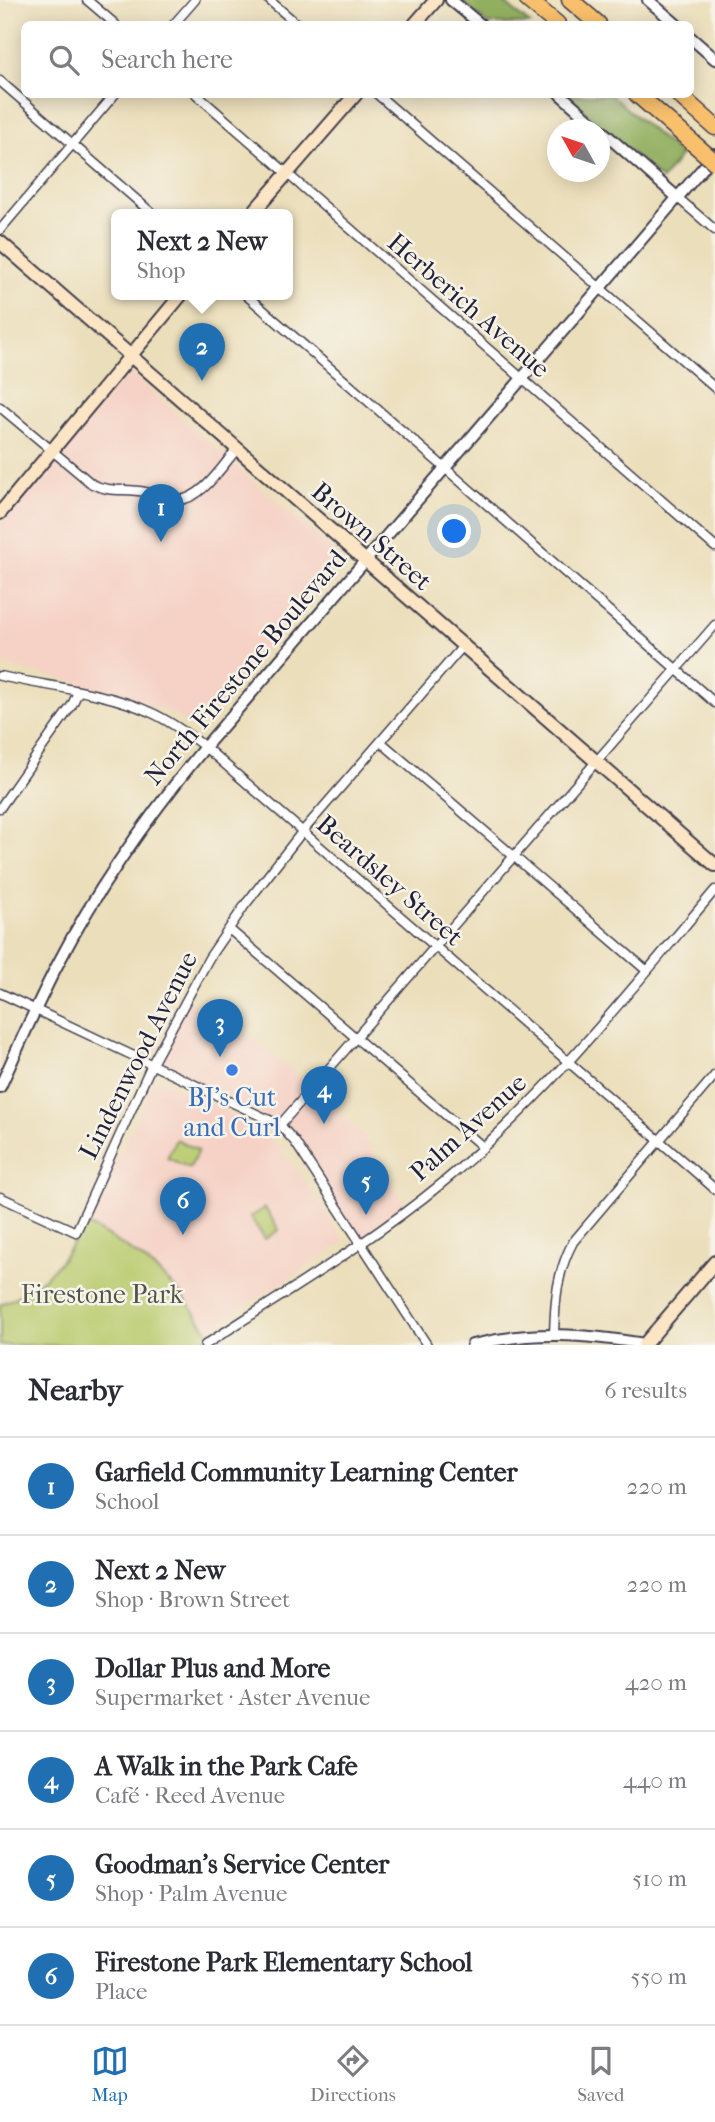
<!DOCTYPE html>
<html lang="en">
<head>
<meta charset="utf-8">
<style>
  body { margin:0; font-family:"IM FELL French Canon",serif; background:#f7f7f7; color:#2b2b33 }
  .compass { position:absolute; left:547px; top:119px; width:63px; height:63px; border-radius:50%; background:#fff; box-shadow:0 4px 18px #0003; rotate:310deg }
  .you { position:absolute; left:455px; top:532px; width:24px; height:24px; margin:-18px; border:5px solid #fff; border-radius:50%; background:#1a73e8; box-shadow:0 0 0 10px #1a73e833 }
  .badge { display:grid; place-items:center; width:46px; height:46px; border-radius:50%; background:#1f6fb2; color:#fff; font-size:23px; font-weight:700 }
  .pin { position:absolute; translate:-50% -58px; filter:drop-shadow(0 2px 4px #0008) }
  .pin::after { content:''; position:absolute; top:37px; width:24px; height:21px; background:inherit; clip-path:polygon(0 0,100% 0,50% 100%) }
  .popup { position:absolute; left:111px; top:209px; width:182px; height:91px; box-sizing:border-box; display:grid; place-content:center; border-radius:10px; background:#fff; filter:drop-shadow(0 2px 5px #0005); font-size:23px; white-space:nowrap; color:#7c7c81 }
  .popup b { font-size:26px; color:#2b2b33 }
  .popup::after { content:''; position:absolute; left:50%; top:100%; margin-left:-14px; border:14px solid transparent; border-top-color:#fff }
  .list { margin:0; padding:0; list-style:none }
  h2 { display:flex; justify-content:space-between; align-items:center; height:91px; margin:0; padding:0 28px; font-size:30px }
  h2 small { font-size:23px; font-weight:400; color:#7c7c81 }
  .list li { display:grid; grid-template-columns:46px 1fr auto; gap:21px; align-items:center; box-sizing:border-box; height:98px; padding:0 28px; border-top:2px solid #e1e1e2 }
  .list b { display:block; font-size:26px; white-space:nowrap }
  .list p { margin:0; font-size:23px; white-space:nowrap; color:#7c7c81 }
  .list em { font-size:23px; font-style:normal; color:#7c7c81 }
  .icon { flex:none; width:38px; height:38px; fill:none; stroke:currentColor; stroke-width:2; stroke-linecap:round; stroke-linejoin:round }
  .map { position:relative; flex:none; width:715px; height:1345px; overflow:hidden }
  .search { position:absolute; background:#fff; box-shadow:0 4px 18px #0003; left:21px; right:21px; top:21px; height:77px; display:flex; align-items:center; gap:18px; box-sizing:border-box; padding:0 24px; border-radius:10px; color:#7c7c81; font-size:26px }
  .sheet { height:679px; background:#fff }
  nav { display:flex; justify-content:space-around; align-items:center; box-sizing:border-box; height:98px; border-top:2px solid #e1e1e2; background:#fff; font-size:19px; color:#7c7c81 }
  nav a { display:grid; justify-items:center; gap:4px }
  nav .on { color:#1f6fb2 }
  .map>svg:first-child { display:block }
</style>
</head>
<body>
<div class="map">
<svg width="715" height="1345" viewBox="0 0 715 1345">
  <rect width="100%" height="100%" fill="#f7f3e8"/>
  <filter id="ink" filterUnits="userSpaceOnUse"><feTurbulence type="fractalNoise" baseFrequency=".0143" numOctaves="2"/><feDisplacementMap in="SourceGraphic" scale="14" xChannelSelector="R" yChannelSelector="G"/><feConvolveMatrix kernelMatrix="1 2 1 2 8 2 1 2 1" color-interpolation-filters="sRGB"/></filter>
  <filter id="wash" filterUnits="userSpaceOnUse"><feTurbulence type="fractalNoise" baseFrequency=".00686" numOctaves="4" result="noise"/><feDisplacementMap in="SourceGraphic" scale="28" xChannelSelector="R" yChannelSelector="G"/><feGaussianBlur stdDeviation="1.57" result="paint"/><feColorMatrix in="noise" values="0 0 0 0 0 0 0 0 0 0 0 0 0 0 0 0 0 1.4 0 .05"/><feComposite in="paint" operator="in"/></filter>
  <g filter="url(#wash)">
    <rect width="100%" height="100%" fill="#ebdeba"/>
    <!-- built -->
    <path fill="#f6d1c5" d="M 129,372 L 340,557 L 197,729 L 164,709 L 80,683 L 0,664 L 0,526 Z
      M 185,1000 L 260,1043 L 361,1133 L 408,1209 L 360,1244 L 280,1125 L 152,1064 Z
      M 154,1078 L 229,1112 L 262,1132 L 278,1146 L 301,1176 L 345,1242 L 207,1331 L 187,1302 L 145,1261 L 84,1226 L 137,1119 Z"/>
    <!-- green -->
    <path fill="#b9cb6e" stroke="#6e7654" stroke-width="2" d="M 176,1139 L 198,1150 L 190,1168 L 167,1158 Z
      M 265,1208 L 279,1230 L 265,1239 L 250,1217 Z
      M 83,1223 C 122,1242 161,1269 188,1303 C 196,1313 203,1325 211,1335 L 195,1345 L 0,1345 L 0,1305 C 39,1288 66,1263 83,1223 Z"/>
    <!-- forest -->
    <path fill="#92af61" stroke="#5a684e" stroke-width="2" d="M 460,0 L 501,0 L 530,24 L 488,24 Z
      M 566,95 L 611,95 L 681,155 L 662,180 Z"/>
  </g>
  <g filter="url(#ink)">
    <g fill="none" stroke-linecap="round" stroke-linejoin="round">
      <!-- minor casing -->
      <g stroke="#403e4e" stroke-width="11">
        <path id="minor" d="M 87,0 L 115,24
          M 269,0 L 297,24
          M 174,24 L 195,0
          M 0,81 L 154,215
          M 196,94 L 715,547
          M 377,94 L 715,388
          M 678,198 L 715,230
          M 0,230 L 115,94
          M 246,295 L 715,703
          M 0,407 L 92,484 C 109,493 126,488 145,492 C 155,493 166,499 177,500 C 202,500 222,466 237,449
          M 0,676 C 49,687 103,691 150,712 C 170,721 188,734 205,747 L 715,1189
          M 381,742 L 646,970
          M 0,808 L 72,705 L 78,692
          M 229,929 L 483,1147
          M 0,993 L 280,1125 L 295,1142 L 427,1345
          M 280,1125 L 715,625
          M 0,1197 L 76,1232 L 152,1064 L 209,958 L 245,905 L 302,832 L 463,646
          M 554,1334 C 555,1300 557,1272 573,1242 L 715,1075
          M 205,1345 C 284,1293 368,1244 441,1184 C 544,1100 630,991 715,890"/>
      </g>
      <!-- tertiary casing -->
      <g stroke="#403e4e" stroke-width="14">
        <path id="tertiary" d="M 451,0 L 480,24
          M 648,0 L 676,24
          M 690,37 L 715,59
          M 560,94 L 678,198
          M 0,1087 C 20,1044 38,1001 60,960 C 100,883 150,814 205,747 L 715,154
          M 472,1345 C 533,1330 585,1334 645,1344"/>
      </g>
      <!-- secondary casing -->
      <g stroke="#403e4e" stroke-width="16">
        <path id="secondary" d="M 415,24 L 436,0
          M 251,215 L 356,94
          M 0,242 L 715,865
          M 0,513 L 181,295
          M 644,1345 L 715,1262"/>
      </g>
      <!-- motorway casing -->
      <g stroke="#403e4e" stroke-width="19">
        <path id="motorway" d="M 528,0 L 557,24
          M 570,0 L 598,24
          M 637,94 L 693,143
          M 678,94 L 715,127"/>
      </g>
      <!-- minor -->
      <use href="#minor" stroke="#fff" stroke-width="8"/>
      <!-- tertiary -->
      <use href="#tertiary" stroke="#fff" stroke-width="10"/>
      <!-- secondary -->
      <use href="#secondary" stroke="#fce5c4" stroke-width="12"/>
      <!-- motorway -->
      <use href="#motorway" stroke="#f8bf6c" stroke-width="16"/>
      <!-- motorway-bridge casing -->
      <g stroke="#403e4e" stroke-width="19" stroke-linecap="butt">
        <path id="motorway-bridge" d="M 693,143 L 715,162"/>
      </g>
      <!-- motorway-bridge -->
      <use href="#motorway-bridge" stroke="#f8bf6c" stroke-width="16"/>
    </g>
  </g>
  <!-- markers -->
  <circle fill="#3f7fe0" stroke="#f7f3e8" stroke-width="2.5" cx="232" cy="1070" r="7"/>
  <g text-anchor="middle" stroke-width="5" stroke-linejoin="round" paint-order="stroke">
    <!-- street labels -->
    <g font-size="26" fill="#22223b" stroke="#f7f3e8">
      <text transform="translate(469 305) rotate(41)" y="9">Herberich Avenue</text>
      <text transform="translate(372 536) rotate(41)" y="9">Brown Street</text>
      <text transform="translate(245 667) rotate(-50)" y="9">North Firestone Boulevard</text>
      <text transform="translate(390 880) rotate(41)" y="9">Beardsley Street</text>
      <text transform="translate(138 1055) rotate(-63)" y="9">Lindenwood Avenue</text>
      <text transform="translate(468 1127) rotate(-42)" y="9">Palm Avenue</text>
    </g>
    <!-- shop labels -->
    <g font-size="26" fill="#366cbe" stroke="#f7f3e8">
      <text x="232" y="1106">BJ's Cut<tspan x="232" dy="30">and Curl</tspan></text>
    </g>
    <!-- park labels -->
    <g font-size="26" fill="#4f554a" stroke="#f7f3e8">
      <text x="102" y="1303">Firestone Park</text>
    </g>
  </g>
</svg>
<svg class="compass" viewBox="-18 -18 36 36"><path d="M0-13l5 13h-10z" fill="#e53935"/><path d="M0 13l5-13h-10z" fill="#7c7c81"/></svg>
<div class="you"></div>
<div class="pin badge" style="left:161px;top:542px">1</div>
<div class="pin badge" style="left:202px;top:381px">2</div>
<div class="popup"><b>Next 2 New</b>Shop</div>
<div class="pin badge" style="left:220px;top:1057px">3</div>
<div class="pin badge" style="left:324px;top:1124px">4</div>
<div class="pin badge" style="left:366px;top:1215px">5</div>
<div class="pin badge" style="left:183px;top:1235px">6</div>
<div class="search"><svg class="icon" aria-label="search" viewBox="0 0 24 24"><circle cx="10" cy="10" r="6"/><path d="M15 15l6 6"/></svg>Search here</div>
</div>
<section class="sheet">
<h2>Nearby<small>6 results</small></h2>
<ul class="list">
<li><span class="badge">1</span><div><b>Garfield Community Learning Center</b><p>School</p></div><em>220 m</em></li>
<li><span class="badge">2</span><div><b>Next 2 New</b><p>Shop · Brown Street</p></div><em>220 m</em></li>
<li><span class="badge">3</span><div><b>Dollar Plus and More</b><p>Supermarket · Aster Avenue</p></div><em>420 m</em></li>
<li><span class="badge">4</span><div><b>A Walk in the Park Cafe</b><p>Café · Reed Avenue</p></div><em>440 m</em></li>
<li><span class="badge">5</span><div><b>Goodman's Service Center</b><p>Shop · Palm Avenue</p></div><em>510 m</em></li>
<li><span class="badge">6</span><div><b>Firestone Park Elementary School</b><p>Place</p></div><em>550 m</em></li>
</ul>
</section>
<nav>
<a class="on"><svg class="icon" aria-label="map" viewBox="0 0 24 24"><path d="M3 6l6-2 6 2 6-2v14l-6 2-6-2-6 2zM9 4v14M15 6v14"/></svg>Map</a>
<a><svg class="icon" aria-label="directions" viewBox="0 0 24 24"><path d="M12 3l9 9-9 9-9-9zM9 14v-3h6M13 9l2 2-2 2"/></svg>Directions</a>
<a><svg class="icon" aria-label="saved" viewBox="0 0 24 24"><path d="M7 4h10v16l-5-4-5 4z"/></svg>Saved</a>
</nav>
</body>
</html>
